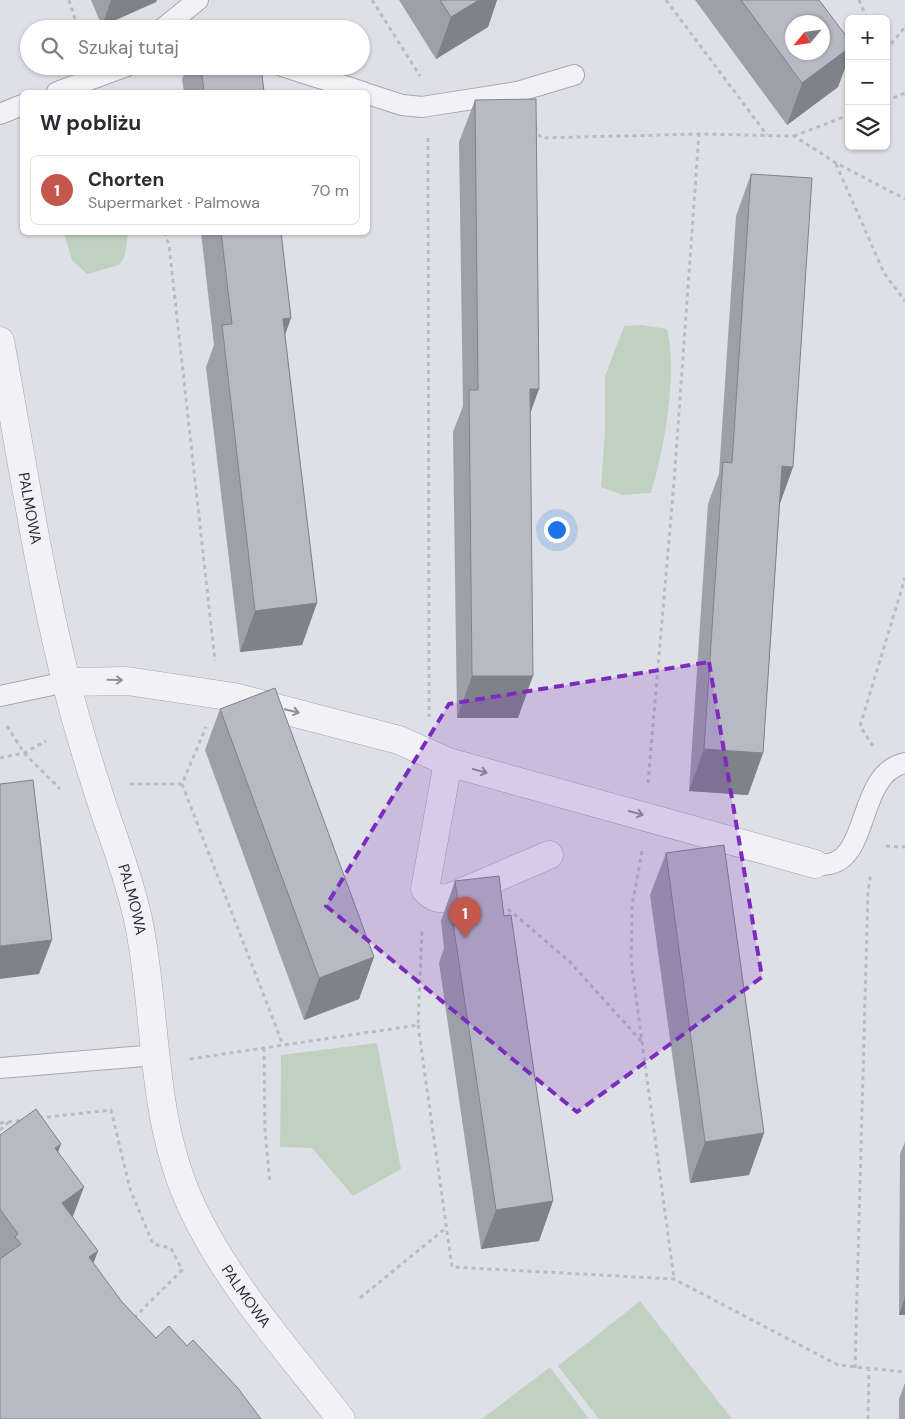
<!DOCTYPE html>
<html lang="pl">
<head>
<meta charset="utf-8">
<style>
  body { margin:0; font-family:"DM Sans",sans-serif; background:#f2f2f3; color:#2b2b33 }
  .controls { position:absolute; right:15px; top:15px; display:grid; overflow:hidden; border-radius:8px; box-shadow:0 1px 4px #0004 }
  .controls button { width:45px; height:45px; display:grid; place-items:center; padding:0; border:0; border-bottom:1px solid #e1e1e2; background:#fff; color:#2b2b33; font:25px sans-serif }
  .compass { position:absolute; left:785px; top:15px; width:45px; height:45px; border-radius:50%; background:#fff; box-shadow:0 1px 4px #0004; rotate:241deg }
  .you { position:absolute; left:556px; top:529px; width:18px; height:18px; margin:-12px; border:4px solid #fff; border-radius:50%; background:#1a73e8; box-shadow:0 0 0 8px #1a73e833 }
  .badge { display:grid; place-items:center; width:32px; height:32px; border-radius:50%; background:#c4584d; color:#fff; font-size:16px; font-weight:700 }
  .pin { position:absolute; translate:-50% -41px; filter:drop-shadow(0 1px 2px #0008) }
  .pin::after { content:''; position:absolute; top:26px; width:18px; height:15px; background:inherit; clip-path:polygon(0 0,100% 0,50% 100%) }
  .list { margin:0; padding:0; list-style:none }
  h2 { display:flex; justify-content:space-between; align-items:center; height:65px; margin:0; padding:0 20px; font-size:21px }
  h2 small { font-size:16px; font-weight:400; color:#7c7c81 }
  .list li { display:grid; grid-template-columns:32px 1fr auto; gap:15px; align-items:center; box-sizing:border-box; height:70px; margin:0 10px 10px; padding:0 10px; border:1px solid #e1e1e2; border-radius:8px }
  .list b { display:block; font-size:19px; white-space:nowrap }
  .list p { margin:0; font-size:16px; white-space:nowrap; color:#7c7c81 }
  .list em { font-size:16px; font-style:normal; color:#7c7c81 }
  .icon { flex:none; width:28px; height:28px; fill:none; stroke:currentColor; stroke-width:2; stroke-linecap:round; stroke-linejoin:round }
  .map { position:relative; flex:none; width:905px; height:1419px; overflow:hidden }
  .search { position:absolute; background:#fff; box-shadow:0 1px 4px #0004; left:20px; top:20px; width:350px; height:55px; display:flex; align-items:center; gap:12px; box-sizing:border-box; padding:0 18px; border-radius:28px; color:#7c7c81; font-size:19px }
  .panel { position:absolute; background:#fff; box-shadow:0 1px 4px #0004; left:20px; top:90px; width:350px; height:145px; border-radius:8px }
  .map>svg:first-child { display:block }
</style>
</head>
<body>
<div class="map">
<svg width="905" height="1419" viewBox="0 0 905 1419">
  <rect width="100%" height="100%" fill="#dfe0e7"/>
  <!-- green -->
  <path fill="#c1d1c1" d="M 64,233 L 128,233 L 125,256 L 119,265 L 87,274 L 72,260 Z
    M 642,325 L 667,329 C 678,372 664,451 651,493 L 622,495 L 601,487 L 605,431 L 605,376 L 624,326 Z
    M 377,1043 L 401,1169 L 353,1196 L 312,1148 L 280,1147 L 281,1055 Z
    M 640,1301 L 732,1419 L 599,1419 L 558,1366 Z
    M 550,1367 L 589,1419 L 482,1419 Z"/>
  <g fill="none" stroke-linecap="round" stroke-linejoin="round">
    <!-- lane casing -->
    <g stroke="#a5a6b1" stroke-width="22">
      <path id="lane" d="M 162,29 L 198,0
        M 282,66 L 363,92
        M 57,92 L 127,66
        M 368,94 L 402,105 L 422,107 L 517,92 L 574,75
        M 0,114 L 22,105
        M 0,696 L 66,682
        M 815,864 C 873,874 853,774 905,763
        M 0,1068 L 156,1055"/>
    </g>
    <!-- street casing -->
    <g stroke="#a5a6b1" stroke-width="29">
      <g id="street">
        <path id="s1" d="M 0,341 C 21,454 38,569 66,681 C 77,727 92,774 107,819 C 119,852 130,884 138,919 C 158,1014 149,1116 192,1207 C 228,1285 289,1351 341,1419"/>
        <path d="M 66,682 L 127,681 L 234,697 L 399,740 L 448,762 L 815,864"/>
        <path d="M 448,762 L 425,889 C 433,898 439,900 451,897 L 549,855"/>
      </g>
    </g>
    <!-- path -->
    <path stroke="#babbc2" stroke-width="3" stroke-dasharray="4 4" stroke-linecap="butt" d="M 69,0 L 78,29
      M 372,0 L 420,76
      M 666,0 L 767,135
      M 859,0 L 867,19
      M 886,50 L 905,27
      M 886,101 L 905,93
      M 535,127 L 541,138 L 699,134 L 794,136 L 836,163 L 905,199
      M 794,136 L 849,115
      M 428,138 L 429,717
      M 836,164 L 884,273 L 905,301
      M 164,232 L 169,245 L 215,661
      M 7,726 L 24,753 L 60,789
      M 873,746 L 860,726 L 905,578
      M 0,758 L 24,753 L 46,741
      M 648,783 L 674,482 L 699,134
      M 130,784 L 182,784 L 206,727
      M 182,784 L 283,1045
      M 886,846 L 905,847
      M 642,851 L 632,906 L 631,960 L 674,1279
      M 508,909 L 569,961 L 642,1042
      M 418,1025 L 452,1267 L 674,1279 L 838,1365 L 905,1372
      M 264,1048 L 265,1130 L 270,1184
      M 190,1059 L 418,1025 L 422,930
      M 39,1118 L 111,1110 L 130,1189 L 153,1244 L 171,1248 L 182,1270 L 133,1319
      M 0,1123 L 23,1120
      M 0,1130 L 9,1122
      M 360,1298 L 446,1228
      M 855,1368 L 868,891 L 871,873
      M 868,1419 L 869,1370"/>
    <!-- lane -->
    <use href="#lane" stroke="#f2f2f6" stroke-width="20"/>
    <!-- street -->
    <use href="#street" stroke="#f2f2f6" stroke-width="28"/>
  </g>
  <!-- wall -->
  <path fill="#9d9fa9" d="M 91,0 L 157,0 L 156,2 L 102,26 Z
    M 399,0 L 497,0 L 488,27 L 436,59 Z
    M 695,0 L 819,0 L 849,40 L 849,57 L 838,87 L 787,125 Z
    M 187,66 L 261,66 L 264,92 L 184,92 L 182,79 Z
    M 475,100 L 530,414 L 518,718 L 457,718 L 453,432 L 463,406 L 459,142 Z
    M 751,174 L 793,467 L 780,503 L 763,753 L 748,795 L 689,791 L 708,504 L 719,474 L 736,216 Z
    M 201,232 L 281,232 L 291,318 L 285,334 L 317,603 L 302,645 L 240,652 L 206,367 L 214,345 Z
    M 220,709 L 374,957 L 359,999 L 304,1020 L 205,750 Z
    M 666,853 L 764,1133 L 749,1175 L 690,1183 L 650,895 Z
    M 455,881 L 504,916 L 553,1201 L 539,1241 L 481,1249 L 439,963 L 444,948 L 441,921 Z
    M 0,1135 L 58,1152 L 73,1217 L 98,1251 L 93,1263 L 122,1302 L 156,1338 L 187,1346 L 0,1419 Z
    M 905,1142 L 905,1315 L 899,1315 L 900,1154 Z
    M 905,1383 L 905,1419 L 899,1419 L 899,1399 Z"/>
  <!-- shaded-wall -->
  <path fill="#808289" d="M 111,0 L 157,0 L 156,2 L 102,26 Z
    M 479,0 L 497,0 L 488,27 L 436,59 L 451,17 Z
    M 849,48 L 849,57 L 838,87 L 787,125 L 802,83 Z
    M 291,318 L 276,360 L 283,319 Z
    M 530,389 L 539,389 L 524,431 Z
    M 782,466 L 793,467 L 778,509 Z
    M 317,603 L 302,645 L 240,652 L 255,611 Z
    M 472,676 L 533,676 L 518,718 L 457,718 Z
    M 704,749 L 763,753 L 748,795 L 689,791 Z
    M 52,940 L 39,974 L 0,979 L 0,946 Z
    M 374,957 L 359,999 L 304,1020 L 319,978 Z
    M 764,1133 L 749,1175 L 690,1183 L 705,1142 Z
    M 61,1144 L 47,1183 L 55,1148 Z
    M 84,1187 L 69,1227 L 62,1203 Z
    M 553,1201 L 539,1241 L 481,1249 L 496,1210 Z
    M 98,1251 L 83,1291 L 89,1257 Z
    M 905,1297 L 905,1315 L 899,1315 Z"/>
  <!-- building -->
  <path fill="#b7b9c4" stroke="#808289" fill-rule="evenodd" d="M 440,0 L 479,0 L 451,17 Z
    M 741,0 L 819,0 L 849,40 L 849,48 L 802,83 ZM 792,22 L 822,22 L 822,52 L 792,52 Z
    M 201,66 L 261,66 L 264,92 L 204,92 Z
    M 536,99 L 539,389 L 530,389 L 533,676 L 472,676 L 469,390 L 478,390 L 475,100 Z
    M 751,174 L 812,178 L 793,467 L 782,466 L 763,753 L 704,749 L 723,462 L 732,463 Z
    M 221,232 L 281,232 L 291,318 L 283,319 L 317,603 L 255,611 L 222,325 L 232,324 Z
    M 275,688 L 374,957 L 319,978 L 220,709 Z
    M 33,780 L 52,940 L 0,946 L 0,784 Z
    M 724,845 L 764,1133 L 705,1142 L 666,853 Z
    M 499,876 L 504,916 L 511,915 L 553,1201 L 496,1210 L 453,923 L 461,922 L 455,881 Z
    M 36,1109 L 61,1144 L 55,1148 L 84,1187 L 62,1203 L 98,1251 L 89,1257 L 122,1302 L 156,1338 L 169,1326 L 187,1346 L 193,1340 L 237,1387 L 261,1419 L 0,1419 L 0,1259 L 21,1244 L 15,1237 L 18,1234 L 0,1209 L 0,1135 Z"/>
  <!-- one-way arrows -->
  <defs><path id="oneway-shaft" d="M-6 0H5M1.5-3L5.5 0L1.5 3" fill="none" stroke-width="1.6" stroke-linecap="round" stroke-linejoin="round" transform="scale(1.25)"/></defs>
  <g stroke="#8e8f9a">
    <use href="#oneway-shaft" transform="translate(115 680) rotate(1)"/>
    <use href="#oneway-shaft" transform="translate(292 711) rotate(13)"/>
    <use href="#oneway-shaft" transform="translate(480 771) rotate(15)"/>
    <use href="#oneway-shaft" transform="translate(636 813) rotate(15)"/>
  </g>
  <!-- marked area -->
  <path fill="#7b2cbf" fill-opacity="0.2" stroke="#7b2cbf" stroke-width="4" stroke-dasharray="10 6" stroke-linejoin="round" d="M 709,662 L 762,977 L 577,1112 L 326,906 L 449,704 Z"/>
  <g text-anchor="middle" stroke-width="5" stroke-linejoin="round" paint-order="stroke">
    <!-- street labels -->
    <g font-size="15" fill="#292c3d" stroke="#eef0f5">
      <text dy="5" stroke="none"><textPath href="#s1" startOffset="170">PALMOWA</textPath></text>
      <text dy="5" stroke="none"><textPath href="#s1" startOffset="575">PALMOWA</textPath></text>
      <text dy="5" stroke="none"><textPath href="#s1" startOffset="994">PALMOWA</textPath></text>
    </g>
  </g>
</svg>
<div class="controls">
<button>+</button>
<button>−</button>
<button><svg class="icon" aria-label="layers" viewBox="0 0 24 24"><path d="M12 4l9 5-9 5-9-5zM3 14l9 5 9-5"/></svg></button>
</div>
<svg class="compass" viewBox="-18 -18 36 36"><path d="M0-13l5 13h-10z" fill="#e53935"/><path d="M0 13l5-13h-10z" fill="#7c7c81"/></svg>
<div class="you"></div>
<div class="pin badge" style="left:465px;top:938px">1</div>
<div class="search"><svg class="icon" aria-label="search" viewBox="0 0 24 24"><circle cx="10" cy="10" r="6"/><path d="M15 15l6 6"/></svg>Szukaj tutaj</div>
<section class="panel">
<h2>W pobliżu<small></small></h2>
<ul class="list">
<li><span class="badge">1</span><div><b>Chorten</b><p>Supermarket · Palmowa</p></div><em>70 m</em></li>
</ul>
</section>
</div>
</body>
</html>
